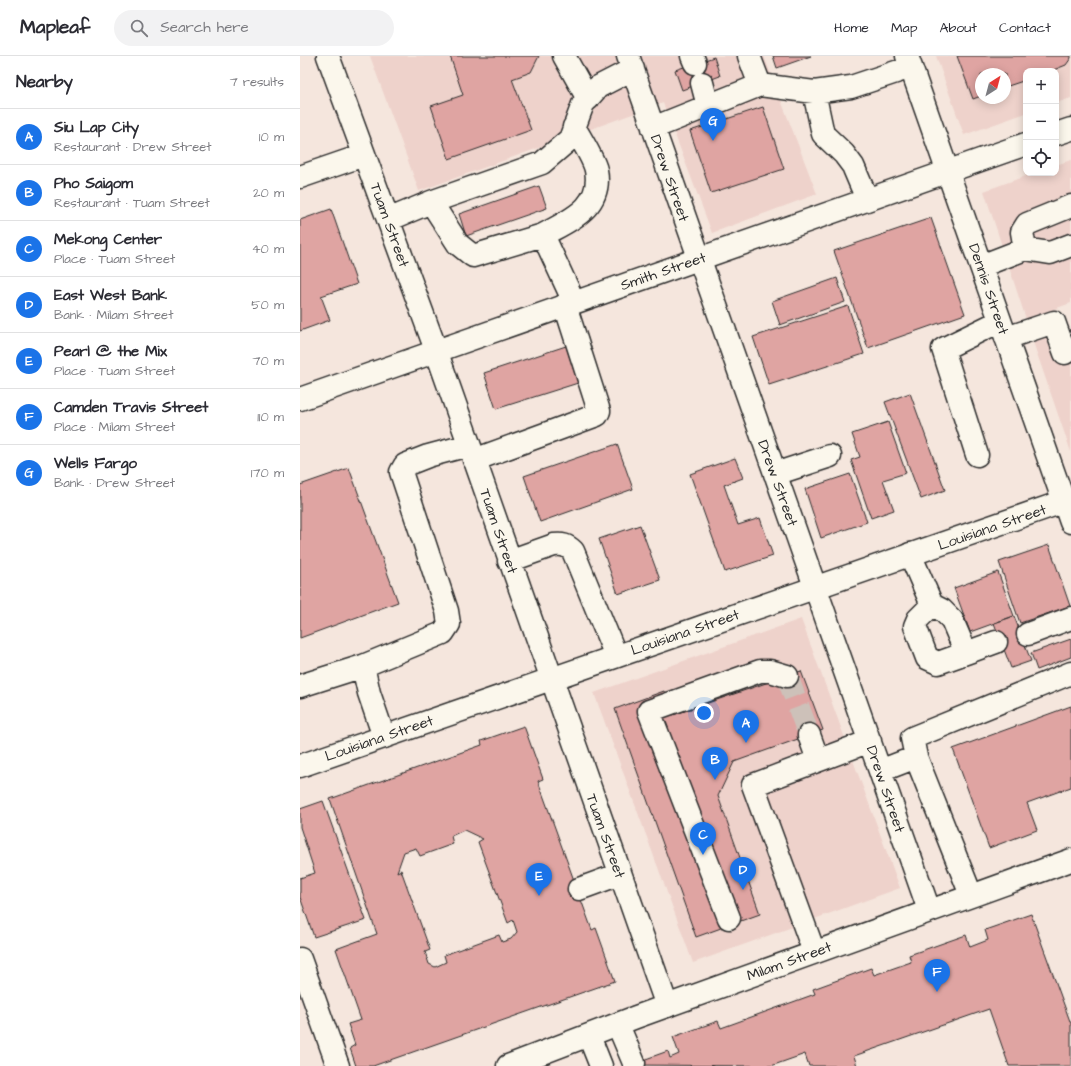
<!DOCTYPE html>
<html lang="en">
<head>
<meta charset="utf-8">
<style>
  body { margin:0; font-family:"Architects Daughter",sans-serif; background:#f2f2f3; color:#2b2b33 }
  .controls { position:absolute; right:12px; top:12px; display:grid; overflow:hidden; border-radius:8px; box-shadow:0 2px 10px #0003 }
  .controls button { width:36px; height:36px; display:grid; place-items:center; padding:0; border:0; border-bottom:1px solid #e1e1e2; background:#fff; color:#2b2b33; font:20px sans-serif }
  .compass { position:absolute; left:675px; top:12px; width:36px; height:36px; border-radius:50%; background:#fff; box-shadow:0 2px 10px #0003; rotate:36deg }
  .you { position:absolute; left:404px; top:657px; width:14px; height:14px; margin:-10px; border:3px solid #fff; border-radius:50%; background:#1a73e8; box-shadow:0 0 0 6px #1a73e833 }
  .badge { display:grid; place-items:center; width:26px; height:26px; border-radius:50%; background:#1a73e8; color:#fff; font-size:13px; font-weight:700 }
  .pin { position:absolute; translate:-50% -33px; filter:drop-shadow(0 1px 2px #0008) }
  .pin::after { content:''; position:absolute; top:21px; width:14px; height:12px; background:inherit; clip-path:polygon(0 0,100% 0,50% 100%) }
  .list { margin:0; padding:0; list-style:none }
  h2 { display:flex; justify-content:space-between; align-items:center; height:52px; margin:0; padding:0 16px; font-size:17px }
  h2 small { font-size:13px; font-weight:400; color:#7c7c81 }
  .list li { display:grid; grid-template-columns:26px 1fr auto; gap:12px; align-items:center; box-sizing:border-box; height:56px; padding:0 16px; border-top:1px solid #e1e1e2 }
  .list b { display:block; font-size:15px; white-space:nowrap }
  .list p { margin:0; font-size:13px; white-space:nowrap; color:#7c7c81 }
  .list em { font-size:13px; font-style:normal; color:#7c7c81 }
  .icon { flex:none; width:22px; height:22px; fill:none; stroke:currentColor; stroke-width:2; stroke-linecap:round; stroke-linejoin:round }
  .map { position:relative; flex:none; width:771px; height:1010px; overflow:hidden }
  header { display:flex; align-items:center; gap:24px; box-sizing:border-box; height:56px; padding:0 20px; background:#fff; border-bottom:1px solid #e1e1e2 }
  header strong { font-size:19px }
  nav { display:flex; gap:22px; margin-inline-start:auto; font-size:14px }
  .search { width:280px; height:36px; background:#f2f2f3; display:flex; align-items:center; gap:10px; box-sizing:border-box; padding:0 14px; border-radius:22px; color:#7c7c81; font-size:15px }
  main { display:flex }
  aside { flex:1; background:#fff }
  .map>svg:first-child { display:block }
</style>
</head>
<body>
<header>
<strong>Mapleaf</strong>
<div class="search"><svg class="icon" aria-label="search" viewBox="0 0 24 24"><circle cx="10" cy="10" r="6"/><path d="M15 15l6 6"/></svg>Search here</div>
<nav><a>Home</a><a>Map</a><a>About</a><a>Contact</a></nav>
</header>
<main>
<aside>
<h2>Nearby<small>7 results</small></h2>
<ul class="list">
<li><span class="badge">A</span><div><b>Siu Lap City</b><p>Restaurant · Drew Street</p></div><em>10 m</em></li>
<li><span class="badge">B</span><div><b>Pho Saigom</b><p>Restaurant · Tuam Street</p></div><em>20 m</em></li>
<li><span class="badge">C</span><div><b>Mekong Center</b><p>Place · Tuam Street</p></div><em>40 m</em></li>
<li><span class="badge">D</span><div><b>East West Bank</b><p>Bank · Milam Street</p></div><em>50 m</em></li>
<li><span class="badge">E</span><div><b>Pearl @ the Mix</b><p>Place · Tuam Street</p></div><em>70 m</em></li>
<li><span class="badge">F</span><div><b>Camden Travis Street</b><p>Place · Milam Street</p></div><em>110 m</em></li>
<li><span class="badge">G</span><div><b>Wells Fargo</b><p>Bank · Drew Street</p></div><em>170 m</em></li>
</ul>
</aside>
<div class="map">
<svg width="771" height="1010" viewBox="0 0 771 1010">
  <rect width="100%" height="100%" fill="#f5e6dd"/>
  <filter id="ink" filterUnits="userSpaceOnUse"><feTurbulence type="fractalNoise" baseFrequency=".025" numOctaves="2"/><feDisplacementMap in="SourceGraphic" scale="8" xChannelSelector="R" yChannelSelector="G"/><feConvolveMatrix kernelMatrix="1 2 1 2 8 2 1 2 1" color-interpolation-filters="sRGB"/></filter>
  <g filter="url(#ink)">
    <!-- built -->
    <path fill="#eed2cb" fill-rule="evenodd" d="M 70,0 L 464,0 L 517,138 L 412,177 L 363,47 L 119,135 Z
      M 636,0 L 771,0 L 771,42 L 756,47 L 756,15 L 726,15 L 726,57 L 664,79 ZM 681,18 L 705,18 L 705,42 L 681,42 Z
      M 771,104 L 771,247 L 726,263 L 684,135 L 734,117 L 756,117 L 756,109 Z
      M 771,273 L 771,396 L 733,286 Z
      M 501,563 L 600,832 L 393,907 L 294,637 Z"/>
    <!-- building -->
    <path fill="#dfa4a2" stroke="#2b2b2b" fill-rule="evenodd" d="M 150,0 L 239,0 L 231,16 L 212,23 L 231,74 L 149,103 L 131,50 L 163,39 Z
      M 473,0 L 511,0 L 477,12 Z
      M 657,0 L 771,0 L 771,2 L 766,9 L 751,15 L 726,15 L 726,24 L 705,31 L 705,18 L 681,18 L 681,40 L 673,43 Z
      M 414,1 L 420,20 L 382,34 L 375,14 Z
      M 463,51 L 484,113 L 411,137 L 390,75 Z
      M 239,130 L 247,152 L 166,180 L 159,158 Z
      M 31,153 L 57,228 L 21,240 L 30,264 L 0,275 L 0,164 Z
      M 631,162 L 665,258 L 568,292 L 534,195 Z
      M 537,222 L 545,246 L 480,269 L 472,245 Z
      M 548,250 L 564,298 L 469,329 L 453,281 Z
      M 266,290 L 278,327 L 196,353 L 184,317 Z
      M 610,337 L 645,434 L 621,443 L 585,346 Z
      M 588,366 L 606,417 L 583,424 L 594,454 L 571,462 L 551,404 L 560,401 L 552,378 Z
      M 317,388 L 333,433 L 240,466 L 224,420 Z
      M 435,402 L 443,422 L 424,429 L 438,469 L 460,462 L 473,500 L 425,516 L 390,418 Z
      M 49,412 L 98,546 L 0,582 L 0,429 Z
      M 550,418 L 567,466 L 521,482 L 505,433 Z
      M 340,469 L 360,524 L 318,538 L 299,483 Z
      M 749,489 L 770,550 L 720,567 L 699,506 Z
      M 698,516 L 714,560 L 670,576 L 654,532 Z
      M 714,560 L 731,605 L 711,612 L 694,567 Z
      M 771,583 L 771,601 L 737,614 L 731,597 Z
      M 501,615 L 523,674 L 434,706 L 418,740 L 460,858 L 396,881 L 315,653 L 364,635 L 373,659 Z
      M 771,650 L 771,731 L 727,747 L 737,774 L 689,792 L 653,693 Z
      M 224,670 L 243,723 L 238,725 L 292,874 L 296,872 L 315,925 L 73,1010 L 56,1010 L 50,992 L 55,989 L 48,968 L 61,964 L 36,893 L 77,878 L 30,743 L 182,689 L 181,685 ZM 164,774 L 183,783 L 178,786 L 208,867 L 213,864 L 217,876 L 211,883 L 202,886 L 199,879 L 144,899 L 146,906 L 135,911 L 129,908 L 125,896 L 130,894 L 101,814 L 97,816 L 104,796 L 116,792 L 120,800 L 153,788 L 151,780 Z
      M 23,745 L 66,864 L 14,881 L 0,841 L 0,822 L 15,817 L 0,771 L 0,753 Z
      M 731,858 L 771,968 L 771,1010 L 709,1010 L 689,953 L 554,1000 L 557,1010 L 509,1010 L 505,998 L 471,1010 L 329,1009 L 368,995 L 370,1002 L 379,998 L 373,981 L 418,965 L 421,972 L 515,938 L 513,933 L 571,912 L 574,919 L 611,906 L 609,899 L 666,879 L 670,891 L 688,884 L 685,874 Z"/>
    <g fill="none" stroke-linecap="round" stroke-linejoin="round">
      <!-- minor-tunnel -->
      <path stroke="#cdc1b9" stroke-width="22" stroke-dasharray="22 11" stroke-linecap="butt" d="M 487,620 L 509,679"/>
      <!-- minor casing -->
      <g stroke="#2b2b2b" stroke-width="25">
        <path id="minor" d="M 28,0 L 136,294 L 367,950
          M 264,0 L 288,43
          M 328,0 L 629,854
          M 392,0 L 395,7
          M 449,0 L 460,29 L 514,36 L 551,31 L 611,11
          M 607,0 L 771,466
          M 402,27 L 408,50
          M 514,36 L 523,78 L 544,98 L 553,110 L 567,143
          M 353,72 L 460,29
          M 0,121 L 64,99
          M 131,146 L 158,188 L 173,200 L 243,179 L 274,246
          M 88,164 L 131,146 L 242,107 L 270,83 L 283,48 L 298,31 L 333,13
          M 243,179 C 269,164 303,152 296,114 C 294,104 280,81 274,71
          M 725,193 L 750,197 L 771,189
          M 681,210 L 725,193 L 722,176 L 727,168 L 771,150
          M 706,282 L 754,266 L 765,297
          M 677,399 L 643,293 L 700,265
          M 174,404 L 297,359 L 299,355 L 265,249
          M 475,418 L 530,400
          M 610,498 L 632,549 L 642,554 L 652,564 L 666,597 L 696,586
          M 209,505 L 254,489 C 262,488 267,489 273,495 L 316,600
          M 632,549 L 618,563 L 615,570 L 627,602 L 638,607 L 666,597
          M 728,578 L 771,562
          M 0,630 L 63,610
          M 509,679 L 518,704
          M 84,681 L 69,637 L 63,610 L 143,577 L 149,568 L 147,555 L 101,416 L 105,409 L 128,400 L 169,389
          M 580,715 L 616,701
          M 279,833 L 320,818
          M 671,839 L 616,701 L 612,682 L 771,617
          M 429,862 L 349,655 L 460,615 L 470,615 L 487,620
          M 514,896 L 453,729 L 570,685
          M 0,903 L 38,1010
          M 318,969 L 334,1007
          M 289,980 L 301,1010"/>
      </g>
      <!-- major casing -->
      <g stroke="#2b2b2b" stroke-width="25">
        <path id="major" d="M 756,78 L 771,73
          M 0,343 L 726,88
          M 0,710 L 771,443
          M 208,1010 L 336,961 L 771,804"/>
      </g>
      <!-- minor -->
      <use href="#minor" stroke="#fbf7ec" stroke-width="22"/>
      <!-- major -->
      <use href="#major" stroke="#fbf7ec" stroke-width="22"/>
    </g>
  </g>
  <g text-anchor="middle" stroke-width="3" stroke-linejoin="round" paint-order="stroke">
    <!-- street labels -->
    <g font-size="15" fill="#2b2b2b" stroke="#fbf7ec">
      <text transform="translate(370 122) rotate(71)" y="5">Drew Street</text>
      <text transform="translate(90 169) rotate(70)" y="5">Tuam Street</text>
      <text transform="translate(363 215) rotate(-19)" y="5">Smith Street</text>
      <text transform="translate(689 233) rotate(71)" y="5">Dennis Street</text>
      <text transform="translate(478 427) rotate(70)" y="5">Drew Street</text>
      <text transform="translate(692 471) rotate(-19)" y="5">Louisiana Street</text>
      <text transform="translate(199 475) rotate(71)" y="5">Tuam Street</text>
      <text transform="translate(385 576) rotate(-19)" y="5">Louisiana Street</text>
      <text transform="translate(79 682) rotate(-19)" y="5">Louisiana Street</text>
      <text transform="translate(586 733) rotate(71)" y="5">Drew Street</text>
      <text transform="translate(306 780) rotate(70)" y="5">Tuam Street</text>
      <text transform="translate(489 905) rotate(-20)" y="5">Milam Street</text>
    </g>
  </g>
</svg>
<div class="controls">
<button>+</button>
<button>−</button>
<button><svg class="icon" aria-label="locate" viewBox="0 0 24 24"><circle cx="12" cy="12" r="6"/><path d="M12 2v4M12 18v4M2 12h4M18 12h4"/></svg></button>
</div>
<svg class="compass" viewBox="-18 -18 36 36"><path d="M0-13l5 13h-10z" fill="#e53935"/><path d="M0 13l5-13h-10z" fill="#7c7c81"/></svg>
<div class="you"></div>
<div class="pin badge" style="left:446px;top:687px">A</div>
<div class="pin badge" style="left:415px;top:724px">B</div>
<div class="pin badge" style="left:403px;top:799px">C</div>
<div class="pin badge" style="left:443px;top:834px">D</div>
<div class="pin badge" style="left:239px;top:840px">E</div>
<div class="pin badge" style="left:637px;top:936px">F</div>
<div class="pin badge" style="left:413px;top:85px">G</div>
</div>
</main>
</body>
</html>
